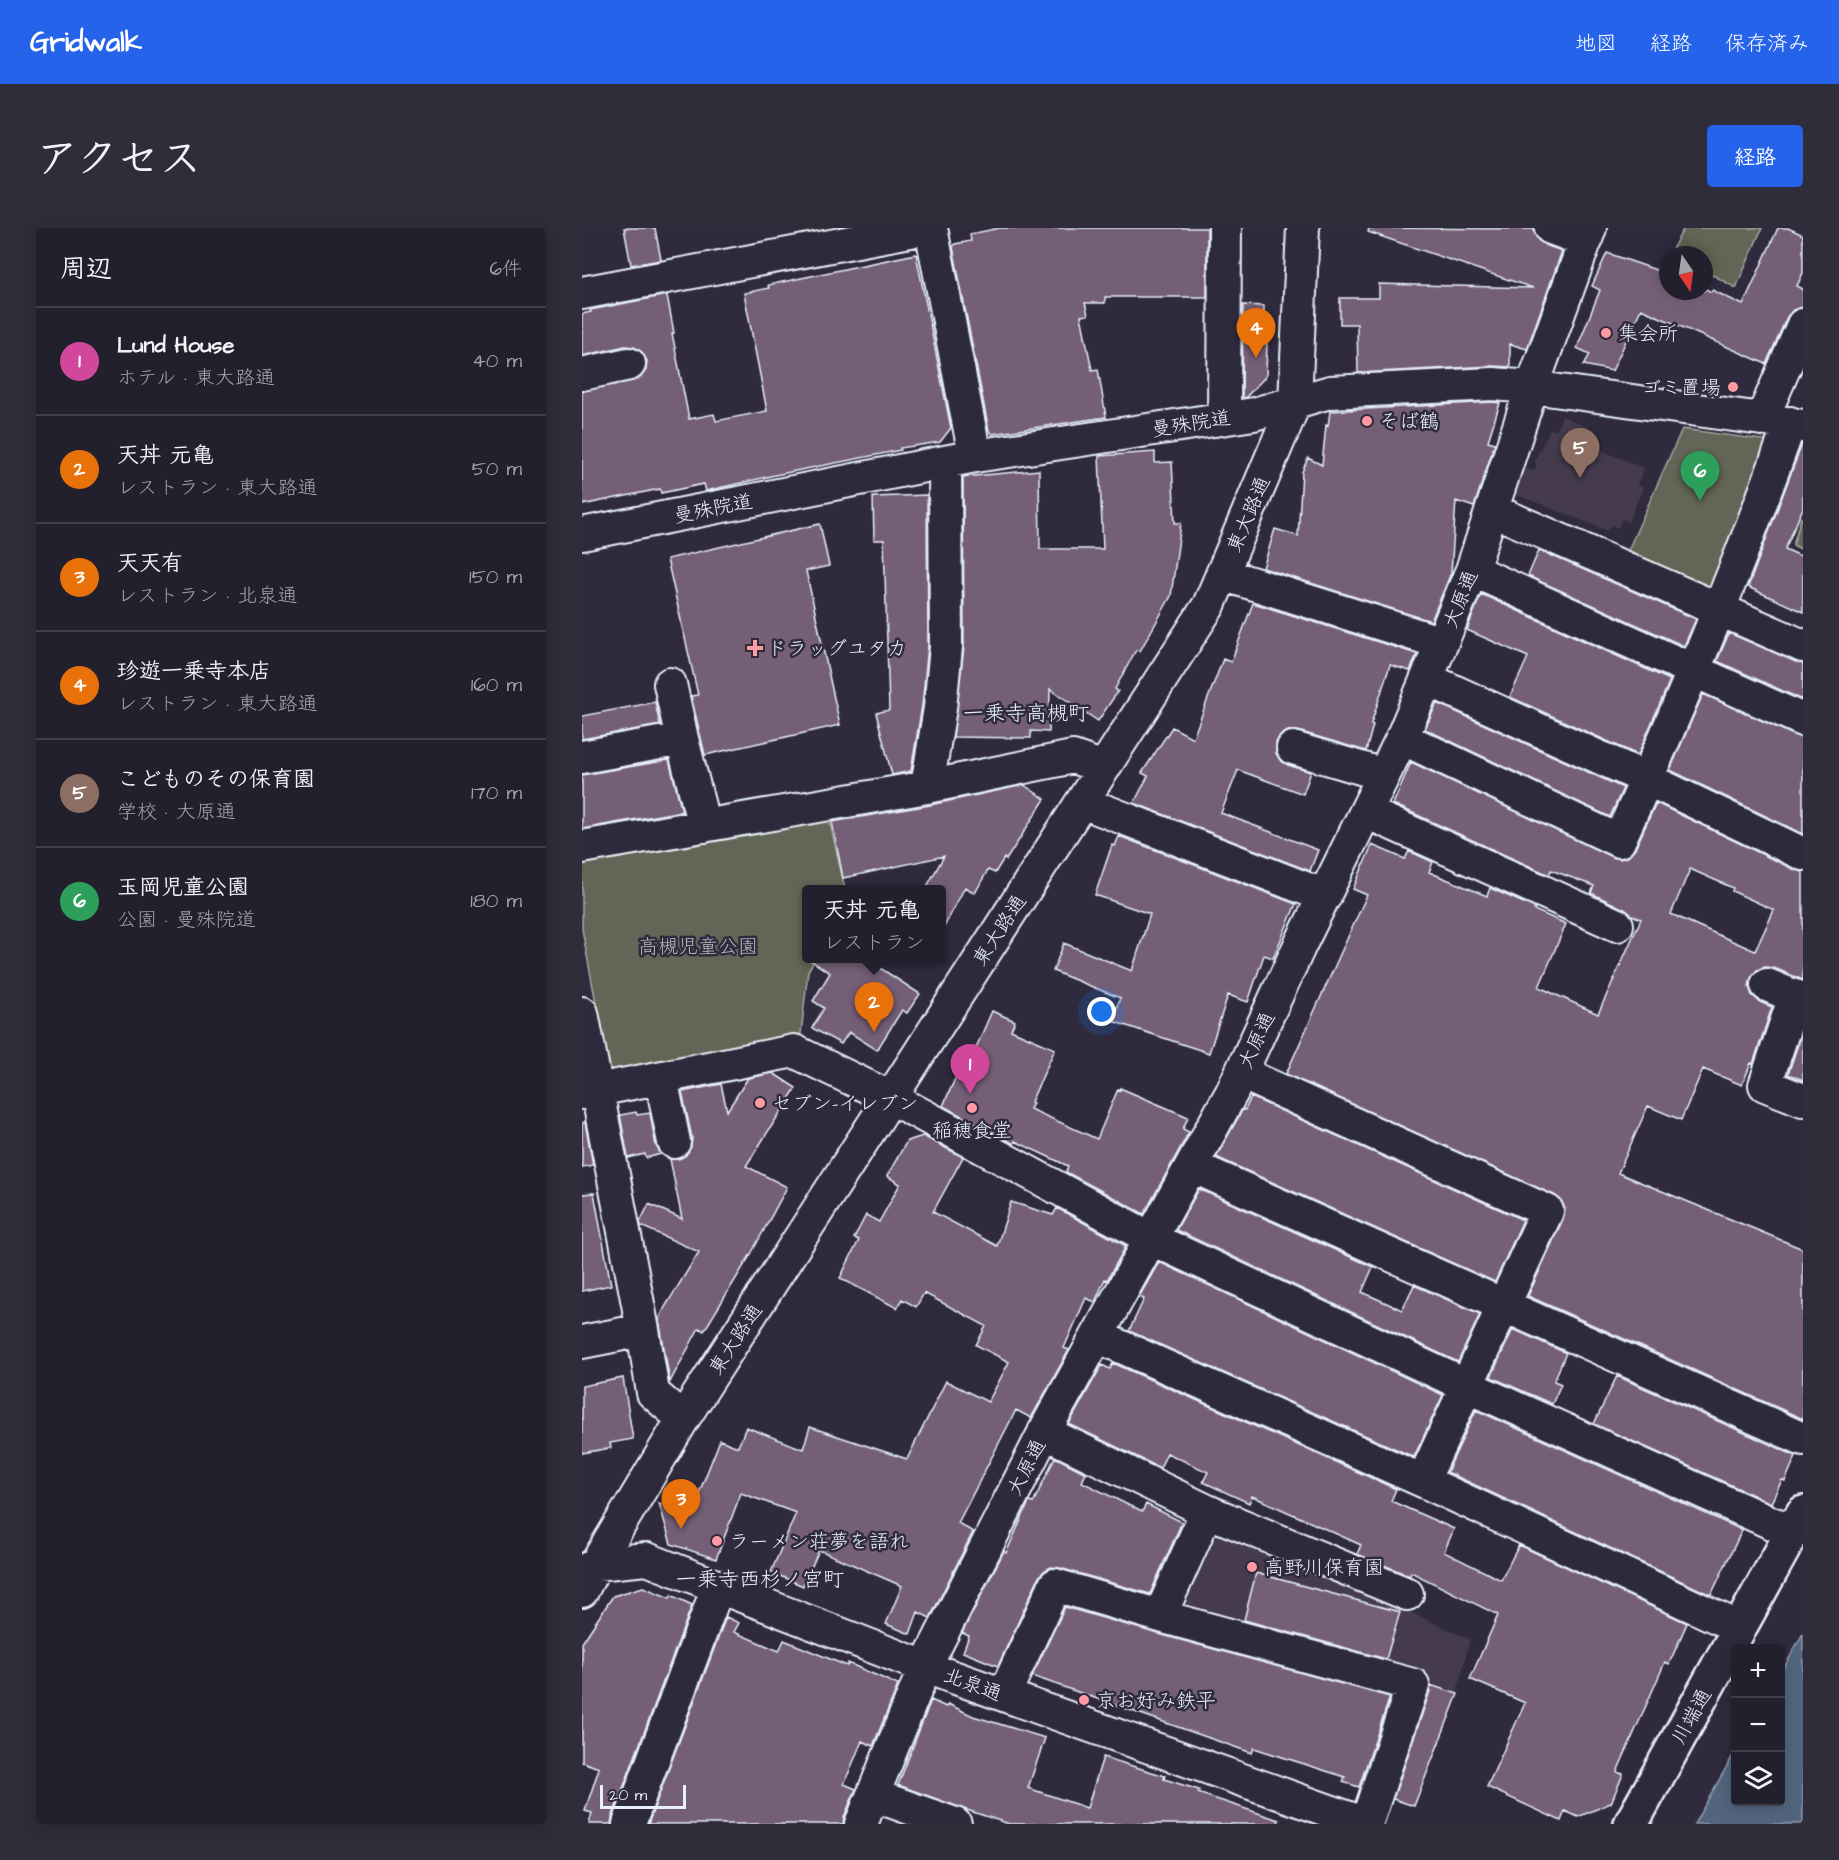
<!DOCTYPE html>
<html lang="ja">
<head>
<meta charset="utf-8">
<style>
  body { margin:0; font-family:"Architects Daughter","Klee One",sans-serif; background:#2f2d3a; color:#f1f3f6 }
  .controls { position:absolute; right:18px; bottom:18px; display:grid; overflow:hidden; border-radius:6px; box-shadow:0 3px 15px #0003 }
  .controls button { width:54px; height:54px; display:grid; place-items:center; padding:0; border:0; border-bottom:2px solid #403e4a; background:#23202e; color:#f1f3f6; font:30px sans-serif }
  .compass { position:absolute; left:1077px; top:18px; width:54px; height:54px; border-radius:50%; background:#23202e; box-shadow:0 3px 15px #0003; rotate:167deg }
  .scale { position:absolute; left:18px; bottom:15px; width:86px; box-sizing:border-box; padding-left:6px; border:3px solid #e8f1f8; border-top:0; font-size:16px; line-height:21px; white-space:nowrap; color:#e8f1f8; -webkit-text-stroke:4px #2f2a3d; paint-order:stroke }
  .you { position:absolute; left:520px; top:784px; width:21px; height:21px; margin:-15px; border:4px solid #fff; border-radius:50%; background:#1a73e8; box-shadow:0 0 0 9px #1a73e833 }
  .badge { display:grid; place-items:center; width:39px; height:39px; border-radius:50%; background:#2563eb; color:#fff; font-size:20px; font-weight:700 }
  .pin { position:absolute; translate:-50% -50px; filter:drop-shadow(0 2px 3px #0008) }
  .pin::after { content:''; position:absolute; top:32px; width:21px; height:18px; background:inherit; clip-path:polygon(0 0,100% 0,50% 100%) }
  .popup { position:absolute; left:220px; top:657px; width:144px; height:78px; box-sizing:border-box; display:grid; place-content:center; border-radius:6px; background:#23202e; filter:drop-shadow(0 2px 4px #0005); font-size:20px; white-space:nowrap; color:#a3a3aa }
  .popup b { font-size:22px; color:#f1f3f6 }
  .popup::after { content:''; position:absolute; left:50%; top:100%; margin-left:-12px; border:12px solid transparent; border-top-color:#23202e }
  .list { margin:0; padding:0; list-style:none }
  h2 { display:flex; justify-content:space-between; align-items:center; height:78px; margin:0; padding:0 24px; font-size:26px }
  h2 small { font-size:20px; font-weight:400; color:#a3a3aa }
  .list li { display:grid; grid-template-columns:39px 1fr auto; gap:18px; align-items:center; box-sizing:border-box; height:108px; padding:0 24px; border-top:2px solid #403e4a }
  .list b { display:block; font-size:22px; white-space:nowrap }
  .list p { margin:0; font-size:20px; white-space:nowrap; color:#a3a3aa }
  .list em { font-size:20px; font-style:normal; color:#a3a3aa }
  .icon { flex:none; width:33px; height:33px; fill:none; stroke:currentColor; stroke-width:2; stroke-linecap:round; stroke-linejoin:round }
  .map { position:relative; flex:none; width:1221px; height:1596px; overflow:hidden; border-radius:6px }
  header { display:flex; align-items:center; gap:36px; box-sizing:border-box; height:84px; padding:0 30px; background:#2563eb; color:#fff }
  header strong { font-size:28px }
  nav { display:flex; gap:33px; margin-inline-start:auto; font-size:21px }
  .intro { display:flex; align-items:center; justify-content:space-between; box-sizing:border-box; height:144px; padding:0 36px }
  h1 { margin:0; font-size:42px }
  .button { padding:15px 27px; border-radius:6px; background:#2563eb; color:#fff; font-size:21px; font-weight:700 }
  main { display:flex; gap:36px; padding:0 36px }
  aside { flex:1; background:#23202e; border-radius:6px; box-shadow:0 3px 15px #0003 }
  .map>svg:first-child { display:block }
</style>
</head>
<body>
<header>
<strong>Gridwalk</strong>
<nav><a>地図</a><a>経路</a><a>保存済み</a></nav>
</header>
<div class="intro"><h1>アクセス</h1><a class="button">経路</a></div>
<main>
<aside>
<h2>周辺<small>6件</small></h2>
<ul class="list">
<li><span class="badge" style="background:#d1479c">1</span><div><b>Lund House</b><p>ホテル · 東大路通</p></div><em>40 m</em></li>
<li><span class="badge" style="background:#e8710a">2</span><div><b>天丼 元亀</b><p>レストラン · 東大路通</p></div><em>50 m</em></li>
<li><span class="badge" style="background:#e8710a">3</span><div><b>天天有</b><p>レストラン · 北泉通</p></div><em>150 m</em></li>
<li><span class="badge" style="background:#e8710a">4</span><div><b>珍遊一乗寺本店</b><p>レストラン · 東大路通</p></div><em>160 m</em></li>
<li><span class="badge" style="background:#8d6e63">5</span><div><b>こどものその保育園</b><p>学校 · 大原通</p></div><em>170 m</em></li>
<li><span class="badge" style="background:#2e9e5b">6</span><div><b>玉岡児童公園</b><p>公園 · 曼殊院道</p></div><em>180 m</em></li>
</ul>
</aside>
<div class="map">
<svg width="1221" height="1596" viewBox="0 0 1221 1596">
  <rect width="100%" height="100%" fill="#2f2a3d"/>
  <filter id="ink" filterUnits="userSpaceOnUse"><feTurbulence type="fractalNoise" baseFrequency=".0167" numOctaves="2"/><feDisplacementMap in="SourceGraphic" scale="12" xChannelSelector="R" yChannelSelector="G"/><feConvolveMatrix kernelMatrix="1 2 1 2 8 2 1 2 1" color-interpolation-filters="sRGB"/></filter>
  <g filter="url(#ink)">
    <!-- built -->
    <path fill="#443a4e" d="M 980,188 L 1008,200 L 1002,215 L 1062,240 L 1055,257 L 1061,259 L 1047,294 L 1040,291 L 1036,300 L 1029,297 L 1026,303 L 933,266 L 942,240 L 952,243 L 955,236 L 952,234 L 968,201 L 974,203 Z
      M 635,1298 L 888,1411 L 875,1464 L 591,1381 Z"/>
    <!-- green -->
    <path fill="#646557" stroke="#a6aba8" stroke-width="1.5" d="M 1102,0 L 1180,0 L 1154,60 L 1122,42 L 1122,27 L 1097,27 L 1089,23 Z
      M 1100,201 L 1188,213 L 1132,364 L 1043,329 Z
      M 1219,290 L 1221,290 L 1221,322 L 1211,317 Z
      M 246,586 L 263,661 L 224,662 L 224,730 L 233,731 L 226,743 L 219,806 L 27,844 L 0,701 L 0,635 L 2,631 Z"/>
    <!-- water -->
    <path fill="#53657e" stroke="#8f9daf" stroke-width="1.5" d="M 1221,1405 L 1221,1596 L 1112,1596 L 1153,1524 L 1154,1574 L 1198,1574 L 1199,1445 Z"/>
    <!-- building -->
    <path fill="#745f77" stroke="#e8f1f8" stroke-width="1.5" fill-rule="evenodd" d="M 42,0 L 73,0 L 79,32 L 49,37 Z
      M 418,0 L 625,0 L 625,69 L 523,69 L 523,75 L 503,75 L 506,87 L 499,88 L 510,142 L 516,141 L 524,189 L 410,206 L 407,203 L 371,19 L 373,16 L 389,13 L 388,6 Z
      M 787,0 L 951,1 L 956,12 L 963,17 L 980,23 L 945,121 L 928,116 L 928,139 L 910,138 L 776,145 L 775,96 L 758,96 L 758,70 L 797,70 L 797,56 L 951,60 L 786,4 Z
      M 1196,0 L 1206,0 L 1221,7 L 1221,45 L 1215,58 L 1221,61 L 1221,79 L 1211,82 L 1205,89 L 1184,136 L 1059,81 L 1030,143 L 1002,137 L 1008,126 L 995,120 L 1018,62 L 1010,58 L 1025,25 L 1086,46 L 1086,63 L 1122,63 L 1122,60 L 1129,64 L 1130,62 L 1161,77 Z
      M 334,26 L 369,200 L 358,214 L 318,220 L 319,222 L 193,247 L 124,263 L 122,256 L 79,265 L 78,261 L 0,277 L 0,163 L 51,153 L 59,149 L 64,142 L 65,133 L 60,124 L 52,119 L 43,118 L 0,128 L 0,86 L 9,84 L 8,82 L 85,67 L 92,105 L 90,105 L 107,191 L 132,186 L 134,193 L 185,183 L 162,65 L 187,60 L 186,57 Z
      M 661,77 L 682,78 L 681,115 L 685,115 L 684,148 L 664,169 L 660,170 Z
      M 911,174 L 918,175 L 906,213 L 913,215 L 892,279 L 874,273 L 869,345 L 849,393 L 681,340 L 693,301 L 716,308 L 720,244 L 726,230 L 740,237 L 744,197 L 746,198 L 748,183 Z
      M 1220,216 L 1221,216 L 1221,280 L 1203,321 L 1221,329 L 1221,384 L 1166,359 Z
      M 573,224 L 573,235 L 590,234 L 593,295 L 599,295 L 589,368 L 558,423 L 554,422 L 533,461 L 536,463 L 516,493 L 468,461 L 467,504 L 449,503 L 449,510 L 371,509 L 382,419 L 381,249 L 457,242 L 458,321 L 521,321 L 517,228 Z
      M 345,267 L 346,418 L 340,478 L 329,543 L 310,547 L 294,485 L 307,482 L 302,312 L 292,312 L 291,269 Z
      M 238,296 L 247,338 L 224,343 L 258,497 L 123,527 L 109,468 L 116,467 L 85,331 Z
      M 957,322 L 1114,391 L 1102,418 L 946,348 Z
      M 899,366 L 1088,452 L 1056,527 L 928,469 L 946,429 L 885,402 Z
      M 671,375 L 835,426 L 828,443 L 808,437 L 789,496 L 791,497 L 784,523 L 716,503 L 706,503 L 698,507 L 694,515 L 694,525 L 698,532 L 706,537 L 729,544 L 721,566 L 656,542 L 639,585 L 736,622 L 728,643 L 552,575 L 566,548 L 560,545 L 590,499 L 611,510 L 641,431 L 649,434 Z
      M 1147,405 L 1214,434 L 1221,436 L 1221,472 L 1135,433 Z
      M 1121,466 L 1214,508 L 1221,510 L 1221,606 L 1088,542 Z
      M 73,474 L 78,497 L 0,511 L 0,488 Z
      M 855,475 L 1041,560 L 1028,589 L 843,501 Z
      M 87,532 L 100,583 L 0,601 L 0,547 Z
      M 829,534 L 1030,629 L 1038,631 L 1047,628 L 1053,621 L 1074,575 L 1213,642 L 1221,644 L 1221,752 L 1192,740 L 1183,739 L 1175,742 L 1169,750 L 1167,759 L 1170,767 L 1178,774 L 1190,779 L 1171,836 L 1169,835 L 1160,857 L 1121,841 L 1099,892 L 1066,878 L 1036,945 L 1221,1021 L 1221,1191 L 946,1068 L 981,991 L 983,981 L 979,972 L 972,967 L 704,846 L 785,667 L 771,661 L 790,617 L 823,631 L 827,623 L 851,634 L 847,644 L 905,668 L 908,660 L 953,680 L 952,682 L 984,696 L 957,759 L 1016,786 L 1059,691 L 1050,687 L 1042,681 L 1009,665 L 1012,658 L 969,642 L 967,647 L 811,576 ZM 1108,641 L 1151,660 L 1150,663 L 1192,682 L 1173,723 L 1089,686 Z
      M 442,557 L 463,571 L 424,632 L 422,630 L 413,645 L 406,642 L 393,665 L 383,659 L 360,703 L 360,662 L 343,662 L 362,628 L 261,650 L 250,594 L 348,577 Z
      M 537,608 L 714,676 L 691,730 L 682,727 L 666,774 L 646,767 L 627,825 L 530,793 L 538,770 L 471,743 L 482,715 L 550,743 L 568,686 L 513,667 L 530,617 L 533,618 Z
      M 225,730 L 304,730 L 298,740 L 338,766 L 325,785 L 320,782 L 295,822 L 267,804 L 259,816 L 230,800 L 242,780 L 231,773 L 248,745 Z
      M 410,783 L 433,793 L 429,802 L 473,821 L 449,874 L 451,875 L 448,881 L 515,911 L 536,861 L 538,862 L 538,860 L 606,889 L 601,901 L 607,904 L 562,986 L 484,944 L 486,938 L 433,913 L 432,916 L 361,878 L 380,835 L 386,838 Z
      M 1221,801 L 1221,852 L 1206,846 Z
      M 191,845 L 214,860 L 164,938 L 205,959 L 169,1026 L 122,1103 L 117,1100 L 88,1154 L 77,1092 L 83,1079 L 117,1024 L 59,998 L 58,994 L 67,976 L 100,991 L 88,931 L 96,931 L 103,928 L 109,919 L 110,910 L 100,864 L 139,856 L 145,883 L 166,850 Z
      M 669,869 L 941,992 L 913,1054 L 634,929 L 661,881 L 663,882 Z
      M 54,884 L 55,887 L 68,885 L 74,918 L 79,926 L 64,930 L 63,926 L 46,930 L 38,887 Z
      M 3,894 L 11,937 L 0,939 L 0,895 Z
      M 341,908 L 381,929 L 351,984 L 415,1018 L 429,974 L 471,987 L 475,980 L 544,1018 L 525,1052 L 523,1051 L 513,1074 L 504,1070 L 482,1120 L 487,1122 L 449,1190 L 434,1182 L 376,1295 L 391,1304 L 348,1390 L 336,1384 L 328,1406 L 304,1396 L 320,1358 L 237,1322 L 221,1358 L 189,1344 L 214,1285 L 159,1265 L 134,1331 L 89,1316 L 77,1275 L 94,1281 L 102,1259 L 117,1265 L 138,1212 L 156,1219 L 164,1199 L 221,1221 L 228,1199 L 325,1231 L 364,1153 L 406,1174 L 427,1134 L 394,1117 L 404,1098 L 342,1065 L 334,1079 L 320,1071 L 315,1080 L 258,1050 L 277,1012 L 272,1010 L 284,987 L 297,994 L 318,956 L 305,948 L 325,913 Z
      M 617,961 L 791,1039 L 780,1064 L 820,1082 L 832,1057 L 898,1086 L 876,1134 L 594,1002 Z
      M 12,965 L 29,1057 L 0,1063 L 0,966 Z
      M 577,1034 L 861,1167 L 832,1229 L 547,1103 L 562,1071 L 557,1069 Z
      M 931,1101 L 984,1125 L 972,1153 L 979,1156 L 970,1176 L 909,1149 Z
      M 531,1135 L 814,1261 L 809,1273 L 872,1301 L 862,1324 L 919,1352 L 937,1317 L 1105,1395 L 1087,1436 L 1083,1434 L 1035,1544 L 1041,1546 L 1029,1575 L 996,1589 L 983,1583 L 979,1593 L 905,1559 L 943,1475 L 888,1451 L 916,1387 L 829,1344 L 828,1348 L 775,1326 L 779,1317 L 670,1268 L 667,1275 L 621,1254 L 626,1244 L 585,1225 L 578,1240 L 487,1196 L 520,1137 L 528,1141 Z
      M 1035,1148 L 1214,1228 L 1203,1253 L 1200,1252 L 1189,1275 L 1012,1196 Z
      M 41,1150 L 51,1211 L 28,1215 L 29,1220 L 0,1225 L 0,1158 Z
      M 894,1182 L 1160,1302 L 1129,1367 L 865,1244 Z
      M 473,1229 L 504,1245 L 500,1254 L 560,1284 L 564,1276 L 600,1294 L 568,1366 L 478,1340 L 469,1339 L 462,1343 L 457,1349 L 416,1438 L 381,1424 L 387,1408 L 380,1405 L 422,1323 L 424,1325 L 447,1274 L 451,1275 Z
      M 674,1345 L 818,1384 L 804,1431 L 662,1392 Z
      M 61,1359 L 88,1370 L 89,1367 L 110,1377 L 30,1590 L 29,1596 L 7,1596 L 10,1585 L 3,1583 L 17,1540 L 0,1534 L 0,1415 L 31,1368 Z
      M 483,1379 L 573,1405 L 808,1469 L 777,1559 L 761,1554 L 763,1549 L 672,1520 L 670,1525 L 450,1448 Z
      M 144,1389 L 157,1395 L 152,1404 L 197,1423 L 202,1412 L 265,1438 L 266,1435 L 316,1457 L 291,1518 L 280,1513 L 262,1556 L 274,1561 L 262,1589 L 261,1596 L 66,1596 Z
      M 848,1457 L 876,1466 L 832,1578 L 811,1571 L 848,1463 Z
      M 349,1472 L 364,1479 L 366,1476 L 391,1488 L 463,1510 L 446,1560 L 505,1580 L 521,1529 L 583,1548 L 582,1551 L 617,1562 L 616,1565 L 697,1592 L 696,1596 L 427,1596 L 382,1581 L 316,1557 Z"/>
    <g fill="none" stroke-linecap="round" stroke-linejoin="round">
      <!-- minor casing -->
      <g stroke="#e8f1f8" stroke-width="36">
        <path id="minor" d="M 349,0 L 393,228
          M 969,0 L 1004,13
          M 0,65 L 344,0
          M 0,146 L 47,136
          M 642,190 L 643,0
          M 1180,191 L 1221,97
          M 910,282 L 1221,418
          M 0,306 L 393,228 L 672,186 L 748,164 L 911,156 L 950,159 L 1180,191 L 1221,198
          M 890,342 L 1221,492
          M 640,346 L 860,415
          M 845,451 L 1065,551 L 1221,626
          M 88,456 L 100,511 L 122,598
          M 820,510 L 1037,613 C 1099,476 1158,337 1208,195
          M 711,520 L 802,547
          M 0,529 L 100,511
          M 345,559 L 358,480 L 364,419 L 363,235
          M 500,574 L 743,668
          M 784,584 L 1035,697
          M 0,619 L 345,559 L 491,529 L 522,540
          M 1185,757 L 1221,772
          M 1213,768 L 1183,857 L 1221,872
          M 0,785 L 61,1102 L 71,1165 L 101,1191
          M 659,845 L 965,983 L 841,1253
          M 79,850 L 92,914
          M 0,865 L 212,823 L 309,870 L 570,1011 L 885,1158 L 1192,1296 L 1212,1301
          M 610,938 L 1221,1211
          M 515,1108 L 841,1253 L 1158,1400
          M 0,1114 L 61,1102
          M 462,1204 L 625,1283 L 825,1366
          M 1,1343 L 14,1336 L 65,1331 L 343,1439 L 784,1596
          M 0,1363 L 14,1336 L 101,1191 L 627,377 L 713,174 L 721,0
          M 578,1388 L 625,1283
          M 422,1467 L 473,1357 L 578,1388 L 831,1457 L 784,1596
          M 291,1567 L 373,1596
          M 47,1596 L 136,1359
          M 279,1596 L 343,1439 L 467,1195 L 650,864 L 718,717 L 820,510 L 890,342 L 950,159 L 1008,0"/>
      </g>
      <!-- highway casing -->
      <g stroke="#e8f1f8" stroke-width="38">
        <path id="highway" d="M 1049,1596 L 1221,1285"/>
      </g>
      <!-- minor -->
      <use href="#minor" stroke="#2f2a3d" stroke-width="32"/>
      <!-- highway -->
      <use href="#highway" stroke="#2f2a3d" stroke-width="33"/>
    </g>
  </g>
  <!-- markers -->
  <g fill="#ff9aa2" stroke="#2f2a3d" stroke-width="2">
    <circle cx="1024" cy="105" r="6"/>
    <circle cx="1151" cy="159" r="6"/>
    <circle cx="785" cy="193" r="6"/>
    <path d="M170 411h6v6h6v6h-6v6h-6v-6h-6v-6h6z"/>
    <circle cx="178" cy="875" r="6"/>
    <circle cx="390" cy="880" r="6"/>
    <circle cx="135" cy="1313" r="6"/>
    <circle cx="670" cy="1339" r="6"/>
    <circle cx="502" cy="1472" r="6"/>
  </g>
  <g text-anchor="middle" stroke-width="5" stroke-linejoin="round" paint-order="stroke">
    <!-- poi labels -->
    <g font-size="20" fill="#e8f1f8" stroke="#2f2a3d" text-anchor="start">
      <text x="1036" y="112">集会所</text>
      <text x="1139" y="166" text-anchor="end">ゴミ置場</text>
      <text x="797" y="200">そば鶴</text>
      <text x="185" y="427">ドラッグユタカ</text>
      <text x="190" y="882">セブン-イレブン</text>
      <text x="390" y="909" text-anchor="middle">稲穂食堂</text>
      <text x="147" y="1320">ラーメン荘夢を語れ</text>
      <text x="682" y="1346">高野川保育園</text>
      <text x="514" y="1479">京お好み鉄平</text>
    </g>
    <!-- street labels -->
    <g font-size="20" fill="#e8f1f8" stroke="#2f2a3d">
      <text transform="translate(609 195) rotate(-9)" y="7">曼殊院道</text>
      <text transform="translate(131 280) rotate(-11)" y="7">曼殊院道</text>
      <text transform="translate(666 286) rotate(-67)" y="7">東大路通</text>
      <text transform="translate(878 371) rotate(-68)" y="7">大原通</text>
      <text transform="translate(417 702) rotate(-57)" y="7">東大路通</text>
      <text transform="translate(674 812) rotate(-65)" y="7">大原通</text>
      <text transform="translate(153 1111) rotate(-57)" y="7">東大路通</text>
      <text transform="translate(444 1239) rotate(-63)" y="7">大原通</text>
      <text transform="translate(391 1456) rotate(20)" y="7">北泉通</text>
      <text transform="translate(1109 1488) rotate(-61)" y="7">川端通</text>
    </g>
    <!-- park labels -->
    <g font-size="20" fill="#b3b9b8" stroke="#2f2a3d">
      <text x="116" y="725">高槻児童公園</text>
    </g>
    <!-- neighbourhood labels -->
    <g font-size="21" fill="#e8f1f8" stroke="#2f2a3d">
      <text x="444" y="492">一乗寺高槻町</text>
      <text x="178" y="1358">一乗寺西杉ノ宮町</text>
    </g>
  </g>
</svg>
<div class="controls">
<button>+</button>
<button>−</button>
<button><svg class="icon" aria-label="layers" viewBox="0 0 24 24"><path d="M12 4l9 5-9 5-9-5zM3 14l9 5 9-5"/></svg></button>
</div>
<svg class="compass" viewBox="-18 -18 36 36"><path d="M0-13l5 13h-10z" fill="#e53935"/><path d="M0 13l5-13h-10z" fill="#a3a3aa"/></svg>
<div class="scale">20 m</div>
<div class="you"></div>
<div class="pin badge" style="left:388px;top:866px;background:#d1479c">1</div>
<div class="pin badge" style="left:292px;top:804px;background:#e8710a">2</div>
<div class="popup"><b>天丼 元亀</b>レストラン</div>
<div class="pin badge" style="left:99px;top:1301px;background:#e8710a">3</div>
<div class="pin badge" style="left:674px;top:130px;background:#e8710a">4</div>
<div class="pin badge" style="left:998px;top:250px;background:#8d6e63">5</div>
<div class="pin badge" style="left:1118px;top:273px;background:#2e9e5b">6</div>
</div>
</main>
</body>
</html>
